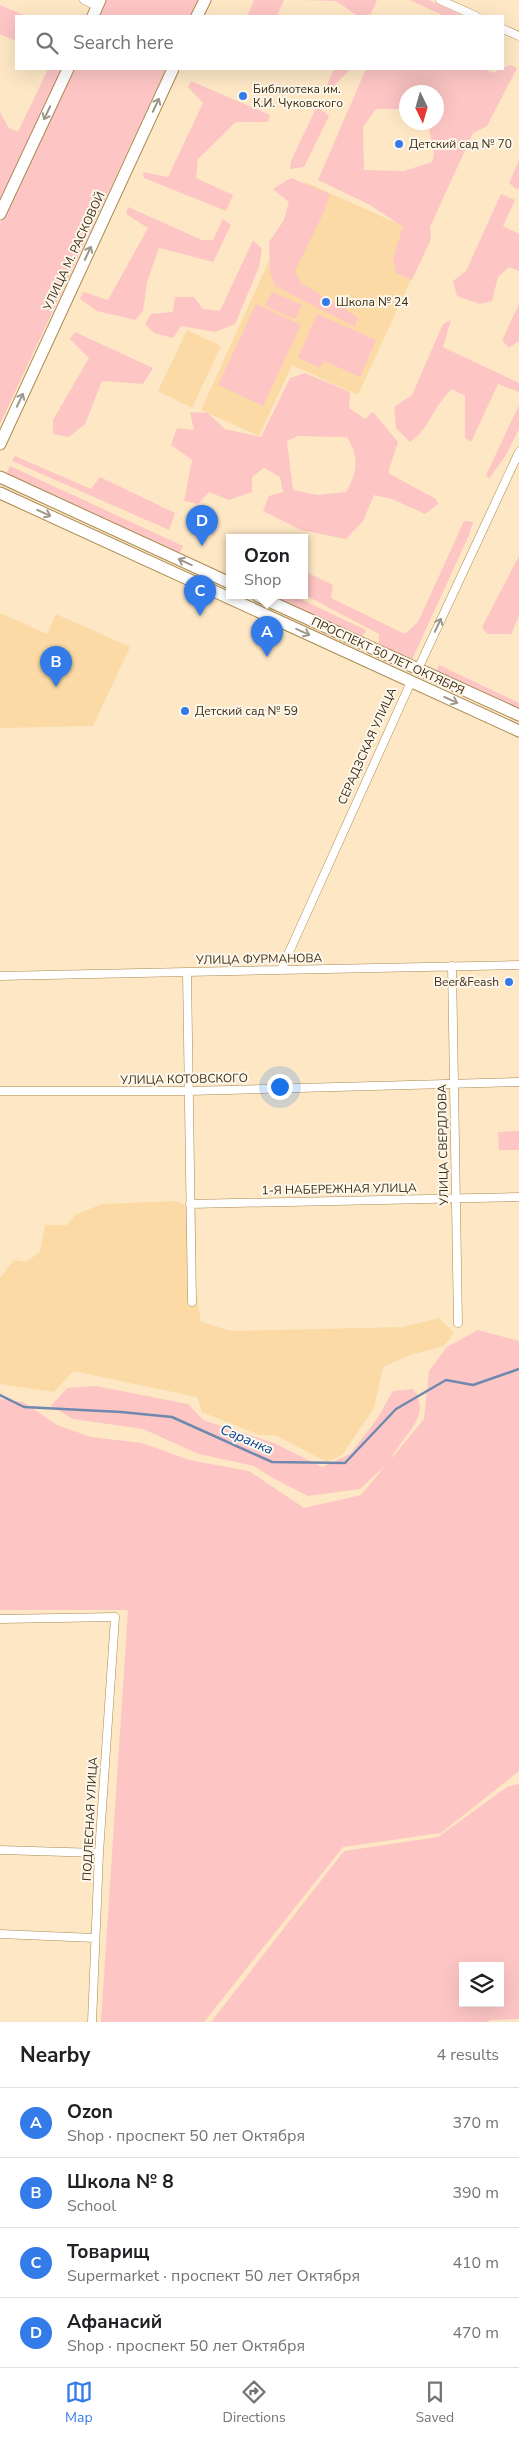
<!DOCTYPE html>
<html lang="en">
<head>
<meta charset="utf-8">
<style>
  body { margin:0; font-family:"Nunito Sans",sans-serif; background:#f6f6f6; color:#202124 }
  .controls { position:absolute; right:15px; bottom:15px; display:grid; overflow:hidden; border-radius:0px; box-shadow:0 5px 20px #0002 }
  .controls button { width:45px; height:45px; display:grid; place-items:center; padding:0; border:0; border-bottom:1px solid #e0e0e0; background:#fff; color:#202124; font:25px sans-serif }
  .compass { position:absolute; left:399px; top:85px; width:45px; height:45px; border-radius:50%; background:#fff; box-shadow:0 5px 20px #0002; rotate:175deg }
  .you { position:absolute; left:279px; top:1086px; width:18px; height:18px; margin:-12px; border:4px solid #fff; border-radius:50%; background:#1a73e8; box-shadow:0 0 0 8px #1a73e833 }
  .badge { display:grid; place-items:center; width:32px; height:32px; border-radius:50%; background:#337be8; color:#fff; font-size:16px; font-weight:700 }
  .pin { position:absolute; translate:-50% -41px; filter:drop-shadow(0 1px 2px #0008) }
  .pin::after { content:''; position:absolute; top:26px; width:18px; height:15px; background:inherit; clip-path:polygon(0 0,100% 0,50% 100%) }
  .popup { position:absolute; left:226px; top:534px; width:82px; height:65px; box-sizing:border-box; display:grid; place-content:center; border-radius:0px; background:#fff; filter:drop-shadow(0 1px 4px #0005); font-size:16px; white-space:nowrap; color:#757577 }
  .popup b { font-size:19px; color:#202124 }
  .popup::after { content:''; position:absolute; left:50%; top:100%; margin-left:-10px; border:10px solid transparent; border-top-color:#fff }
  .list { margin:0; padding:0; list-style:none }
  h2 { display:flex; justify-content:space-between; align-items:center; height:65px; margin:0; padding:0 20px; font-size:21px }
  h2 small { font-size:16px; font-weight:400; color:#757577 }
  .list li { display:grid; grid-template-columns:32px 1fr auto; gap:15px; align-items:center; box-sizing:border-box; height:70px; padding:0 20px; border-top:1px solid #e0e0e0 }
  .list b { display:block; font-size:19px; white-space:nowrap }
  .list p { margin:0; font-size:16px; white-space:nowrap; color:#757577 }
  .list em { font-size:16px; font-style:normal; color:#757577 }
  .icon { flex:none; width:28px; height:28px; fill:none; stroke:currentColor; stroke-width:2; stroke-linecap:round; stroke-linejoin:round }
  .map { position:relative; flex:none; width:519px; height:2022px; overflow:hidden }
  .search { position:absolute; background:#fff; box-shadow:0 5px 20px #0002; left:15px; right:15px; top:15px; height:55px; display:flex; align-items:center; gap:12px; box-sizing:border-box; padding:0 18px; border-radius:0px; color:#757577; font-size:19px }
  .sheet { height:345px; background:#fff }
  nav { display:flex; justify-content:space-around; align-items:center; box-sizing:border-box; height:70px; border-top:1px solid #e0e0e0; background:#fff; font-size:14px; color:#757577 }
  nav a { display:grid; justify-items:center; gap:2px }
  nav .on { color:#337be8 }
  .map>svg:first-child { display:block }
</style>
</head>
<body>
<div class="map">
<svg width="519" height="2022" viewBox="0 0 519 2022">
  <rect width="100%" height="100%" fill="#fde7c5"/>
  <!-- built -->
  <path fill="#fbdaa6" d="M 305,182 L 430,238 L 358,395 L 292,365 L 259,436 L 201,410 Z
    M 187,330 L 221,346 L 192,408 L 158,391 Z
    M 0,613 L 47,634 L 56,614 L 130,647 L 93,726 L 0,728 Z
    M 176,1201 L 196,1210 L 195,1288 L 201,1322 L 231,1331 L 403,1327 L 439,1318 L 454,1333 L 444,1346 L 410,1355 L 383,1367 L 374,1408 L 342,1455 L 327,1462 L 275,1435 L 259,1435 L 202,1412 L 197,1397 L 73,1371 L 54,1392 L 0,1384 L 0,1278 L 14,1260 L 26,1262 L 40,1252 L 45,1225 L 67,1225 L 75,1215 L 102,1204 Z"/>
  <!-- green -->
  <path fill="#fdc6c5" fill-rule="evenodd" d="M 104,0 L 198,0 L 190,16 L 96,16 Z
    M 254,0 L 284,0 L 277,16 L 247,16 Z
    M 301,0 L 377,0 L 371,14 L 358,16 L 336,1 Z
    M 410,0 L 429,0 L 463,16 L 444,16 Z
    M 0,5 L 26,16 L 16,16 L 16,41 L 0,34 Z
    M 510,65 L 517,68 L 487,126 L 473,133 L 430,227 L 431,239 L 412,280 L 396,273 L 393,258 L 403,227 L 370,205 L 318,180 L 366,69 L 484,69 L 493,73 ZM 406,92 L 436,92 L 436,122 L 428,123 L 434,154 L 432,162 L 404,171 L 364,170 L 363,127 L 376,109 L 406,109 Z
    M 48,69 L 64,69 L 0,203 L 0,112 L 8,127 L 18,132 Z
    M 72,69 L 166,69 L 0,424 L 0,224 Z
    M 334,69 L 350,69 L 331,89 L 325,90 Z
    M 191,81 L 270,115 L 268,122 L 236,122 L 198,159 L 196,178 L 233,195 L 226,211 L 144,178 L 143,172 L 168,177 L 203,103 L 188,87 Z
    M 317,106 L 329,116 L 304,167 L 290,169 L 291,161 Z
    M 519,160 L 519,188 L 516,189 L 509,183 Z
    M 291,178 L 330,194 L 323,214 L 295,271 L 301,283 L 358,317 L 355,327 L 275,286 L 270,273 L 269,242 L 284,220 L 289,202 L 273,189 Z
    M 501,194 L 515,200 L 503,226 L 519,234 L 519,271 L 509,267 L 498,277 L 492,301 L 480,304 L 457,296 L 453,281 L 466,271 Z
    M 128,207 L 202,240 L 213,240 L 223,219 L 231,225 L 213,262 L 159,248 L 147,282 L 143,311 L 135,320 L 97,311 L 80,299 L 83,292 L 108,300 L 148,228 L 126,214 Z
    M 253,240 L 262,249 L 259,267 L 235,324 L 215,332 L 181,326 L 173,338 L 154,333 L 145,324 L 151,314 L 173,312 L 175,297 L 194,297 L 203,309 L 220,311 Z
    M 272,292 L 302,305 L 295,319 L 265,306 Z
    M 256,304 L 301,325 L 263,406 L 218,385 Z
    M 519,304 L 519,341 L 509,348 L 502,340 Z
    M 317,314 L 376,340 L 360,377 L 324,361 L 320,368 L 298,358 Z
    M 451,320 L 443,347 L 519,383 L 519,392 L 498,384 L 471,442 L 465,438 L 465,396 L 452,389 C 432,407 431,428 410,442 L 396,428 L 394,407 L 412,395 L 443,324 Z
    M 75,332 L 153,368 L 143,384 L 102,381 L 85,424 L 69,437 L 53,434 L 53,420 L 89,358 L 70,339 Z
    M 305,373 L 350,392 L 349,408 L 365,419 L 373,412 L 398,442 L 388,473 L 436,499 L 438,504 L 425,514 L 392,499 L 374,495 L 363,521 L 346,539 L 301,530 L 263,511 L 269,496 L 283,492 L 280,477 L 264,468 L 252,477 L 252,492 L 229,500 L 209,492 L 198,504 L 184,501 L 192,460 L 171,445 L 177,428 L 194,430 L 190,412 L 208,413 L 225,429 L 261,437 L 290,378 ZM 298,436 L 347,437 C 359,457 358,472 346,492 L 317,495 L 293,490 L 287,441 Z
    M 519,405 L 519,429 L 506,455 L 489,479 L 486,475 Z
    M 15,456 L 91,489 L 100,477 L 175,513 L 169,530 L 12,461 Z
    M 10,466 L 183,546 L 179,554 L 6,474 Z
    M 464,521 L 473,522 L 469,535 L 411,662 L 379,648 L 379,634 L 305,595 L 304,571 L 333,585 L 331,598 L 405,634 L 418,622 Z
    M 519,556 L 519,616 L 511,634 L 487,634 L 482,627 Z
    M 267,596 L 294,596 L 366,630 L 361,640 Z
    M 439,665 L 519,703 L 519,711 L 436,672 Z
    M 519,1131 L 519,1150 L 499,1150 L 498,1132 Z
    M 478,1330 L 519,1341 L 519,1771 L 441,1833 L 343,1847 L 204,2022 L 101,2022 L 128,1610 L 0,1610 L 0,1399 L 23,1402 L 57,1425 L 91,1437 L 142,1443 L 189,1460 L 249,1471 L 304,1508 L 361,1495 L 386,1465 L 360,1489 L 308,1496 L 271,1477 L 254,1466 L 199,1454 L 143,1429 L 73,1419 L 51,1406 L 67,1388 L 96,1386 L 188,1404 L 203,1420 L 274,1443 L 322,1467 L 350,1454 L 377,1419 L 393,1391 L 413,1389 C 434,1416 401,1436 391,1459 L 424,1419 L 429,1371 L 447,1347 Z
    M 519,1784 L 519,2019 L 491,2020 L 487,2022 L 211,2022 L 344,1851 L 438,1837 L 507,1787 ZM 463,1966 L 500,1966 L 500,2003 L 463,2003 Z"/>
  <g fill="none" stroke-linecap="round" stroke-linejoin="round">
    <!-- stream -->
    <path stroke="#6f88af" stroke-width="2.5" d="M 0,1395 L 24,1407 L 121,1412 L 172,1417 L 272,1462 L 345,1463 L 396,1409 L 446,1380 L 473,1385 L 519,1369"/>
    <!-- street casing -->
    <g stroke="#ab8951" stroke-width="9">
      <path id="street" d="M 84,0 L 97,6
        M 440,0 L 476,16
        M 503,29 L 519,36
        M 418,669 L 519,452
        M 452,966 L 458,1323
        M 281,970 L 411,682
        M 187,972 L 192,1302
        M 0,976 L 519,965
        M 0,1091 L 189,1091 L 519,1082
        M 190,1204 L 519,1197
        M 0,1619 L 115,1617 L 99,1853 L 92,2022
        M 0,1850 L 99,1853
        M 0,1934 L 95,1938"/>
    </g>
    <!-- secondary casing -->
    <g stroke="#ab8951" stroke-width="13">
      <path id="secondary" d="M 93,16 L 100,0
        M 197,16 L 205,0
        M 0,214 L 68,69
        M 0,444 L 173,69
        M 0,477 L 230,583
        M 0,493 L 519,731
        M 258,596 L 519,715"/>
    </g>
    <!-- street -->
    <use href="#street" stroke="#fff" stroke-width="8"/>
    <!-- secondary -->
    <use href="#secondary" stroke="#fff" stroke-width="11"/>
  </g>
  <!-- one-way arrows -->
  <defs><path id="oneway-shaft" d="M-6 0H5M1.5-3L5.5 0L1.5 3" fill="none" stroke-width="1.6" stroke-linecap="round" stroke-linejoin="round" transform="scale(1.25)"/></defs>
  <g stroke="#9e968a">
    <use href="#oneway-shaft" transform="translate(156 105) rotate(-65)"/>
    <use href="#oneway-shaft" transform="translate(47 113) rotate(115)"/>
    <use href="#oneway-shaft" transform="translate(88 253) rotate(-65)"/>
    <use href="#oneway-shaft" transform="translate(20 400) rotate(-65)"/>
    <use href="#oneway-shaft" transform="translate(44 513) rotate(25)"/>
    <use href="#oneway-shaft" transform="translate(185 562) rotate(-155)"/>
    <use href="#oneway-shaft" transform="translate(438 625) rotate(-65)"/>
    <use href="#oneway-shaft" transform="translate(303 632) rotate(25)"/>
    <use href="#oneway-shaft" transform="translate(451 700) rotate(25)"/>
  </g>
  <!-- markers -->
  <g fill="#337be8" stroke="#fef7eb" stroke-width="2">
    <circle cx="243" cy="96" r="5"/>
    <circle cx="399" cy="144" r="5"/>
    <circle cx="326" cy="302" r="5"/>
    <circle cx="185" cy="711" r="5"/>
    <circle cx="509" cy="982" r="5"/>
  </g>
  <g text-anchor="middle" stroke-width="4" stroke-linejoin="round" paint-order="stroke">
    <!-- poi labels -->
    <g font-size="12" fill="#3c2e16" stroke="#fef7eb" text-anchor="start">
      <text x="253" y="93">Библиотека им.<tspan x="253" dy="14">К.И. Чуковского</tspan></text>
      <text x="409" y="148">Детский сад № 70</text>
      <text x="336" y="306">Школа № 24</text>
      <text x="195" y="715">Детский сад № 59</text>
      <text x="499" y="986" text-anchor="end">Beer&amp;Feash</text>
    </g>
    <!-- street labels -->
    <g font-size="12" fill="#3c2e16" stroke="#fef7eb">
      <text transform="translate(74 251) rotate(-65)" y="4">УЛИЦА М. РАСКОВОЙ</text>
      <text transform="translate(388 656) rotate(25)" y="4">ПРОСПЕКТ 50 ЛЕТ ОКТЯБРЯ</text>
      <text transform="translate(367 746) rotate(-66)" y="4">СЕРАДЗСКАЯ УЛИЦА</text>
      <text transform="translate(259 959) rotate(-1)" y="4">УЛИЦА ФУРМАНОВА</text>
      <text transform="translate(184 1079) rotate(-1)" y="4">УЛИЦА КОТОВСКОГО</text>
      <text transform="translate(443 1145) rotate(-91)" y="4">УЛИЦА СВЕРДЛОВА</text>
      <text transform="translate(339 1189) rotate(-1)" y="4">1-Я НАБЕРЕЖНАЯ УЛИЦА</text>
      <text transform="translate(90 1819) rotate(-87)" y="4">ПОДЛЕСНАЯ УЛИЦА</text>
    </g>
    <!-- water labels -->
    <g font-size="14" font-style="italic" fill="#0044a0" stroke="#fef7eb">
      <text transform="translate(247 1439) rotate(23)" y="5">Саранка</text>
    </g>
  </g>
</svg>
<div class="controls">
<button><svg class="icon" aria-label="layers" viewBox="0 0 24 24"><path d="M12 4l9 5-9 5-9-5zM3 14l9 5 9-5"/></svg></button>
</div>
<svg class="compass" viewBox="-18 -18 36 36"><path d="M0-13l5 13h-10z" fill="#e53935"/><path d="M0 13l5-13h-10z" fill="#757577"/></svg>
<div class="you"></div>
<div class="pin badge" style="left:267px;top:657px">A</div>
<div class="popup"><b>Ozon</b>Shop</div>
<div class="pin badge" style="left:56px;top:687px">B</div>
<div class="pin badge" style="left:200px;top:616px">C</div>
<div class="pin badge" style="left:202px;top:546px">D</div>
<div class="search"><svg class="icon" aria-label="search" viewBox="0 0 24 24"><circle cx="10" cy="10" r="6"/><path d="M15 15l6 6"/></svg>Search here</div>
</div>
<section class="sheet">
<h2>Nearby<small>4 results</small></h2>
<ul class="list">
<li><span class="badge">A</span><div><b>Ozon</b><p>Shop · проспект 50 лет Октября</p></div><em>370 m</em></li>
<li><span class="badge">B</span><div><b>Школа № 8</b><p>School</p></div><em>390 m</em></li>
<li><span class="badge">C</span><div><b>Товарищ</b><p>Supermarket · проспект 50 лет Октября</p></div><em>410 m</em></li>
<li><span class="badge">D</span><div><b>Афанасий</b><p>Shop · проспект 50 лет Октября</p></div><em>470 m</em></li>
</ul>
</section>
<nav>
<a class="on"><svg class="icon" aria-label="map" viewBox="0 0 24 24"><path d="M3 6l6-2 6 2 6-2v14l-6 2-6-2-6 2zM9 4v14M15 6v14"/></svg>Map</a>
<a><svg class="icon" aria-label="directions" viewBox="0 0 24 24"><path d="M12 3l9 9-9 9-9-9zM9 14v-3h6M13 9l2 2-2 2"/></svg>Directions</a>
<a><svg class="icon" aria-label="saved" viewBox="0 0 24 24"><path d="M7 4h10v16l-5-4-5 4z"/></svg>Saved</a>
</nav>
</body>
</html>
